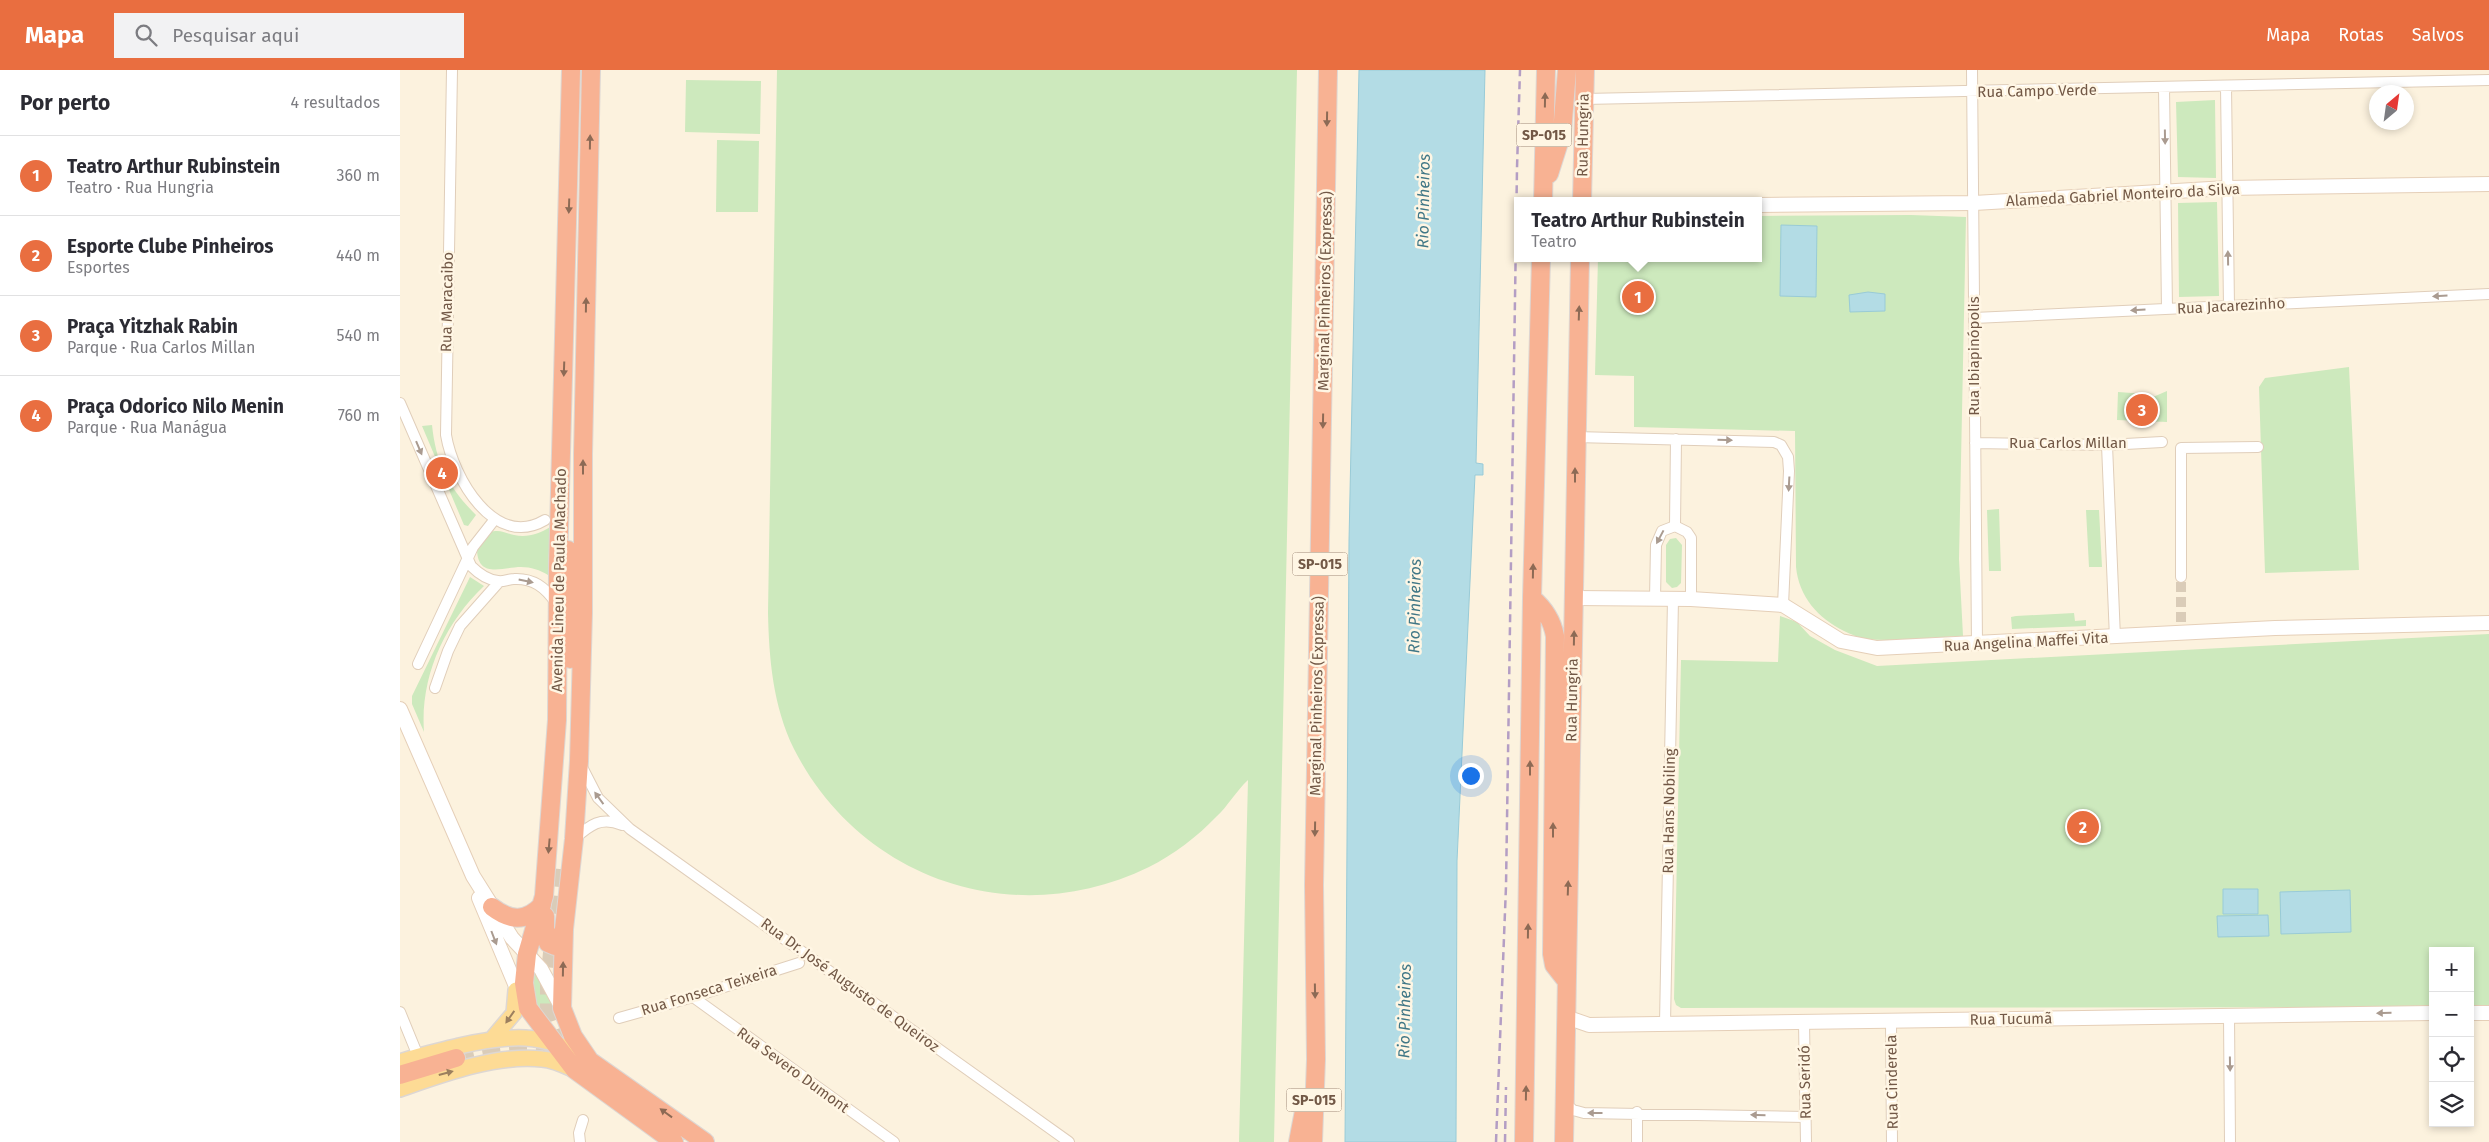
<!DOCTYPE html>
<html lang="pt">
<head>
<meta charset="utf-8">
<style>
  body { margin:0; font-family:"Fira Sans",sans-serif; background:#f2f2f3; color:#2b2b33 }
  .controls { position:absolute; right:15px; bottom:15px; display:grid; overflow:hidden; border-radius:0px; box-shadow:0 2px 8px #0003 }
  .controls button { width:45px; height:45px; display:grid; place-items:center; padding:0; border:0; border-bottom:1px solid #e1e1e2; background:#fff; color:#2b2b33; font:25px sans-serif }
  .compass { position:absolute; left:1969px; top:15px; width:45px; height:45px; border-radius:50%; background:#fff; box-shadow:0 2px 8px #0003; rotate:29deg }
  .you { position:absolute; left:1070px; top:705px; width:18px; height:18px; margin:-12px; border:4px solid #fff; border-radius:50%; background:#1a73e8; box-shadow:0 0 0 8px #1a73e833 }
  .badge { display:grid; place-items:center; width:32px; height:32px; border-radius:50%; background:#e96e40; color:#fff; font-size:16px; font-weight:700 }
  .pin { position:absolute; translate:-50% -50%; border:2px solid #fff; box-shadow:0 1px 5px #0006 }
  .popup { position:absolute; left:1114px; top:127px; width:248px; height:65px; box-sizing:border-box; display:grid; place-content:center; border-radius:0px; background:#fff; filter:drop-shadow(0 1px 4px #0005); font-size:16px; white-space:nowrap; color:#7c7c81 }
  .popup b { font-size:19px; color:#2b2b33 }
  .popup::after { content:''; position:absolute; left:50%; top:100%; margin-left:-10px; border:10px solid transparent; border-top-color:#fff }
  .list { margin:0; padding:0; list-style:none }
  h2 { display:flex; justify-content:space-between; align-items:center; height:65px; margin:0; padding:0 20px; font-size:21px }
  h2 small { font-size:16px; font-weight:400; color:#7c7c81 }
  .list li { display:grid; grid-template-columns:32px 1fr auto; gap:15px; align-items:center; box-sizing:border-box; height:80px; padding:0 20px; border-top:1px solid #e1e1e2 }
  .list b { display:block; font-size:19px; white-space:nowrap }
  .list p { margin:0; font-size:16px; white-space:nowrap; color:#7c7c81 }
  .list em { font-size:16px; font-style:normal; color:#7c7c81 }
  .icon { flex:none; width:28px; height:28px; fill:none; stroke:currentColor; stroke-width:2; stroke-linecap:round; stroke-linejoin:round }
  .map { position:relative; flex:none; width:2089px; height:1072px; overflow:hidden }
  header { display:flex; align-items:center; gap:30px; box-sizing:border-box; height:70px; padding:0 25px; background:#e96e40; color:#fff }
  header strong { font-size:24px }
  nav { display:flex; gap:28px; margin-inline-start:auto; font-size:18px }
  .search { width:350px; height:45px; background:#f2f2f3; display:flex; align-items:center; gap:12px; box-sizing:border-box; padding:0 18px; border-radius:0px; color:#7c7c81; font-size:19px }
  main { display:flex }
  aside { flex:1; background:#fff }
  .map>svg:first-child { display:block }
</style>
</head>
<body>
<header>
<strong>Mapa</strong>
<div class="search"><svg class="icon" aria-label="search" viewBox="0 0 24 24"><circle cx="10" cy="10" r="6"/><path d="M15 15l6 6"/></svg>Pesquisar aqui</div>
<nav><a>Mapa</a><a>Rotas</a><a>Salvos</a></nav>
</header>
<main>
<aside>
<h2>Por perto<small>4 resultados</small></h2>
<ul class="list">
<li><span class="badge">1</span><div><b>Teatro Arthur Rubinstein</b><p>Teatro · Rua Hungria</p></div><em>360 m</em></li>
<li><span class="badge">2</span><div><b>Esporte Clube Pinheiros</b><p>Esportes</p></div><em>440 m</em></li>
<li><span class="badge">3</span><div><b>Praça Yitzhak Rabin</b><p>Parque · Rua Carlos Millan</p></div><em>540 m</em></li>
<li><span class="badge">4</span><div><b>Praça Odorico Nilo Menin</b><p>Parque · Rua Manágua</p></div><em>760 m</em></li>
</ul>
</aside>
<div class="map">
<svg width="2089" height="1072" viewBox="0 0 2089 1072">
  <rect width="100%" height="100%" fill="#fcf2de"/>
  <!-- green -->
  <path fill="#cde9bd" d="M 377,0 L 897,0 L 874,1072 L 839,1072 L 848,710 C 836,721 828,736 816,747 C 798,766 773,785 749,797 C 616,862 461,811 394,679 C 373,636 369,589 368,543 Z
    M 286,10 L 361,11 L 360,64 L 285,62 Z
    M 1815,30 L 1816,108 L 1778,107 L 1776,32 Z
    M 317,70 L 359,71 L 358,142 L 316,142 Z
    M 1817,132 L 1819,226 L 1779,227 L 1778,133 Z
    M 1511,145 L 1566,147 L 1559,489 L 1563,566 C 1531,567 1497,572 1466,569 C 1458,568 1451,564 1444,561 C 1418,548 1399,527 1396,497 L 1395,361 L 1234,357 L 1234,306 L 1195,305 L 1198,188 L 1358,188 L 1358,146 Z
    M 1949,297 L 1959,500 L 1865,503 L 1859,317 L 1865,308 Z
    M 1767,321 L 1767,352 L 1717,350 L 1718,322 L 1746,324 L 1746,330 Z
    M 32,355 C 36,394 49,418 76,445 L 68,456 L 64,455 L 22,356 Z
    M 1599,439 L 1601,501 L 1589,501 L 1587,440 Z
    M 1686,440 L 1699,440 L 1702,497 L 1689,497 Z
    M 150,457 L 148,505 C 140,500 131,497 121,497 C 103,497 78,509 77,480 L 90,462 C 100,459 105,463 114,465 C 127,468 139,464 150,457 Z
    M 1276,468 L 1282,475 L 1281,513 L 1277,517 L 1272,518 L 1266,512 L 1266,475 L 1270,469 Z
    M 70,507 L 84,516 C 44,554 20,607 24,662 L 12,634 L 12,626 Z
    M 1674,543 L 1675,551 L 1686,550 L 1686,556 L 1612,559 L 1611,547 L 1616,546 Z
    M 1380,546 L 1397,552 L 1410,566 L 1435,580 L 1477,596 L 2089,564 L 2089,937 L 2070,937 L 2070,881 L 2033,881 L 2033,937 L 1281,938 L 1276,935 L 1274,929 L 1281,590 L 1378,592 Z
    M 130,892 L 146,915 L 154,944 L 143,949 L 136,939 Z"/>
  <!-- water -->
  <path fill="#b3dce5" stroke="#99cbd7" d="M 959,0 L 1085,0 L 1076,393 L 1083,394 L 1083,405 L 1075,405 L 1057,791 L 1056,1072 L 945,1072 L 949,471 Z
    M 1381,155 L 1417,156 L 1416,227 L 1380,226 Z
    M 1468,222 L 1485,224 L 1485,241 L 1450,242 L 1449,225 Z
    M 1823,819 L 1858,819 L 1858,844 L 1823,844 Z
    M 1950,820 L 1951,862 L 1881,864 L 1880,822 Z
    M 1868,845 L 1869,866 L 1818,867 L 1817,846 Z"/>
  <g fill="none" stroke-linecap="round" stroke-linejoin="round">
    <!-- street-tunnel -->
    <path stroke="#daccb8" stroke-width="10" stroke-dasharray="10 5" stroke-linecap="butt" d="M 1781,552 L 1781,507"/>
    <!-- highway-tunnel -->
    <path stroke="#daccb8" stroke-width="18" stroke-dasharray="18 9" stroke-linecap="butt" d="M 160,799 L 149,914 L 149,936 L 165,982
      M 56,988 C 92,979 126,973 162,982"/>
    <!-- street casing -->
    <g stroke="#e0ceba" stroke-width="12">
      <path id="street" d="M 52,0 L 46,365 C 53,407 94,480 145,450
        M 1572,0 L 1577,573
        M 1826,17 L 1829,236
        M 1764,18 L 1767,239
        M 1184,29 L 2089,10
        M 1574,248 L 2089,224
        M 0,333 L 71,496 C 78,503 88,510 98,511 C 103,512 109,509 114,509 C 133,508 145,517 156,533
        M 1175,367 L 1374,372 L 1381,375 L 1388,387 L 1389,401 L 1383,535
        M 1575,373 L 1707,375 L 1762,372
        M 1707,375 L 1715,568
        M 1275,456 L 1276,369
        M 1781,507 L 1781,378 L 1858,377
        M 1255,529 L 1256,475 L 1262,461 L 1275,456 L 1287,462 L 1291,468 L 1291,529
        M 18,594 L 73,477 L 95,449
        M 35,618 L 48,581 L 60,556 L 99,512
        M 181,695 L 198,728 L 230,759 L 669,1072
        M 174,769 C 190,755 201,746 222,755
        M 293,927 L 494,1072
        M 0,942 L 18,986
        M 1829,946 L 1830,1072
        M 219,948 L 293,927 L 399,893
        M 1491,952 L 1492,1072
        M 1404,953 L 1406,1072
        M 1265,954 L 1273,529
        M 1165,1033 L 1173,1040 L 1184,1043 L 1406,1047
        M 1237,1042 L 1237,1072
        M 180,1072 L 179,1063 L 183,1050"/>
    </g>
    <!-- secondary casing -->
    <g stroke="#e5cfb8" stroke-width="16">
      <path id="secondary" d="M 1358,135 L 1574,133 L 1827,118 L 2089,114
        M 1175,528 L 1291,529 L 1383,535 L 1441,571 L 1477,578 L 1875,558 L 2089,553
        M 0,639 L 73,806 L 112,868 L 141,899 L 162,938
        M 79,828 L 121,928
        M 2070,943 L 2089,943
        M 1166,947 L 1189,955 L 2033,943"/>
    </g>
    <!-- primary casing -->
    <g stroke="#ddd7d3" stroke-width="18">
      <path id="primary" d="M 92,969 L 114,943 L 116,920
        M 0,992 C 19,985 39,981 59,976 C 108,965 144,961 188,990
        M 0,1019 C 43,1004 97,984 142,989 C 154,990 164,995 175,1000"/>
    </g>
    <!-- highway casing -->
    <g stroke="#ddd7d3" stroke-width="20">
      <path id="highway" d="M 171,0 L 158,498 L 157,650 L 144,826 L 127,884 L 124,913 L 128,938 L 175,1000 L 274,1072
        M 191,0 L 183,384 L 183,543 L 179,691 L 174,769 L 164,859 L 162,938 L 173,966 L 190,991 L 305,1072
        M 1149,104 L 1162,63 L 1167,0
        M 1143,131 L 1146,0
        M 1182,131 L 1185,0
        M 168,480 L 171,507 L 170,589
        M 1132,528 C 1145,539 1152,550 1155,566 L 1152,884 L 1154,895 L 1165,909
        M 92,837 C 110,851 126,852 142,835
        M 145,846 L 145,863 L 148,873 L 155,876 L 164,860
        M 0,1005 L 56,988
        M 898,1072 L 905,1036
        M 913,1072 L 916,989 L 914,815 L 928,0
        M 1124,1072 L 1132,528 L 1141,188
        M 1164,1072 L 1180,188"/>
    </g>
    <!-- street -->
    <use href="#street" stroke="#fff" stroke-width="10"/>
    <!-- secondary -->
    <use href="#secondary" stroke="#fff" stroke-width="14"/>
    <!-- primary -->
    <use href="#primary" stroke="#fddb95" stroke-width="15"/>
    <!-- highway -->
    <use href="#highway" stroke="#f8b293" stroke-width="18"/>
    <!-- rail -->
    <path stroke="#b49ec4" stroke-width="2.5" stroke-dasharray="8 5" stroke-linecap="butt" d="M 1096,1072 L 1106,816 L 1117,98 L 1120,0
      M 1105,1072 L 1106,1017"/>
  </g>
  <!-- one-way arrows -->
  <defs><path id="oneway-solid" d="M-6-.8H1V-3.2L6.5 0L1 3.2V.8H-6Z" transform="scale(1.25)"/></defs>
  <g fill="#8d6a55">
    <use href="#oneway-solid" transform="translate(1145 30) rotate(-89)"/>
    <use href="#oneway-solid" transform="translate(927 49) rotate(91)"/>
    <use href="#oneway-solid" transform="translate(190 72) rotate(-89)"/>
    <use href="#oneway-solid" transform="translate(169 136) rotate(92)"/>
    <use href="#oneway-solid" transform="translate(186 235) rotate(-89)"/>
    <use href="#oneway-solid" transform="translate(1179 243) rotate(-88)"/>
    <use href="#oneway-solid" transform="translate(164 299) rotate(92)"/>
    <use href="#oneway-solid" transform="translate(923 351) rotate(91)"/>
    <use href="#oneway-solid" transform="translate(183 397) rotate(-90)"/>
    <use href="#oneway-solid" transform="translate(1175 405) rotate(-90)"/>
    <use href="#oneway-solid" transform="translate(1133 501) rotate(-89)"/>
    <use href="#oneway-solid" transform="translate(1174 568) rotate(-89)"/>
    <use href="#oneway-solid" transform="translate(1130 698) rotate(-90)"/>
    <use href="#oneway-solid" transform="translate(915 759) rotate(91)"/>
    <use href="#oneway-solid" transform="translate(1153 760) rotate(-90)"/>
    <use href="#oneway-solid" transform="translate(149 776) rotate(95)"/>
    <use href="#oneway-solid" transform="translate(1168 818) rotate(-88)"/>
    <use href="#oneway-solid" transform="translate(1128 861) rotate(-89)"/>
    <use href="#oneway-solid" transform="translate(163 899) rotate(-89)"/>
    <use href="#oneway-solid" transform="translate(915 921) rotate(89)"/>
    <use href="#oneway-solid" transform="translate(1126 1023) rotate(-89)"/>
    <use href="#oneway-solid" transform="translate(266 1043) rotate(-144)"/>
  </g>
  <g fill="#aa9b90">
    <use href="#oneway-solid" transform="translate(1765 67) rotate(89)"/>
    <use href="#oneway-solid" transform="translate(1828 188) rotate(-91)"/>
    <use href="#oneway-solid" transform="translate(2040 226) rotate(177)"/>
    <use href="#oneway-solid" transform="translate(1738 240) rotate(177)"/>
    <use href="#oneway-solid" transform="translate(1325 370) rotate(2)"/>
    <use href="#oneway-solid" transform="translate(19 378) rotate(67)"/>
    <use href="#oneway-solid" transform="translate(1389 414) rotate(93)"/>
    <use href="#oneway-solid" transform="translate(1260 467) rotate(118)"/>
    <use href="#oneway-solid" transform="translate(126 511) rotate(12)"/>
    <use href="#oneway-solid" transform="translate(199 728) rotate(-126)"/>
    <use href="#oneway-solid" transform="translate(94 868) rotate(69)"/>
    <use href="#oneway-solid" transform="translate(1984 943) rotate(179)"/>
    <use href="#oneway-solid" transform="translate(1830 994) rotate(89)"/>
    <use href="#oneway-solid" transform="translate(1195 1043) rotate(180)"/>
    <use href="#oneway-solid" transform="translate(1358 1045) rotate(-179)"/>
  </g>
  <g fill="#9c7f5e">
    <use href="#oneway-solid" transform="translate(110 947) rotate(125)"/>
    <use href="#oneway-solid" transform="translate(46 1003) rotate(-15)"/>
  </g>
  <g text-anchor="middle" stroke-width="5" stroke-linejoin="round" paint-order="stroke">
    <!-- shield labels -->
    <g fill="#fff6e4" stroke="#9c8775" stroke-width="1">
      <rect x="1116.5" y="53.5" width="55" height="23" rx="4"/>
      <rect x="892.5" y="482.5" width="55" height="23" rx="4"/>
      <rect x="886.5" y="1018.5" width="55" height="23" rx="4"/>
    </g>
    <g font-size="14" font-weight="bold" fill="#725846">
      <text x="1144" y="70">SP-015</text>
      <text x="920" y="499">SP-015</text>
      <text x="914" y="1035">SP-015</text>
    </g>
    <!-- street labels -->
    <g font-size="15" fill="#725846" stroke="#fff6e4">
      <text transform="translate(1637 21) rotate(-1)" y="5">Rua Campo Verde</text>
      <text transform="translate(1183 65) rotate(-89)" y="5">Rua Hungria</text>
      <text transform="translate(1723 125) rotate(-3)" y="5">Alameda Gabriel Monteiro da Silva</text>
      <text transform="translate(925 221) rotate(-89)" y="5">Marginal Pinheiros (Expressa)</text>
      <text transform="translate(47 232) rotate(-89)" y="5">Rua Maracaibo</text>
      <text transform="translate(1831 236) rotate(-3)" y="5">Rua Jacarezinho</text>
      <text transform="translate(1574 286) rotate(-90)" y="5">Rua Ibiapinópolis</text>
      <text x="1668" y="378">Rua Carlos Millan</text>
      <text transform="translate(159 510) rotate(-89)" y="5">Avenida Lineu de Paula Machado</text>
      <text transform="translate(1626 572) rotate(-3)" y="5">Rua Angelina Maffei Vita</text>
      <text transform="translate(917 626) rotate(-89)" y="5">Marginal Pinheiros (Expressa)</text>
      <text transform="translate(1172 630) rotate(-89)" y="5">Rua Hungria</text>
      <text transform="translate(1269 741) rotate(-89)" y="5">Rua Hans Nobiling</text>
      <text transform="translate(450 915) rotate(36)" y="5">Rua Dr. José Augusto de Queiroz</text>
      <text transform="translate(309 920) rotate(-17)" y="5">Rua Fonseca Teixeira</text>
      <text transform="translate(1611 949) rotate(-1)" y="5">Rua Tucumã</text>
      <text transform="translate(393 1000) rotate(36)" y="5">Rua Severo Dumont</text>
      <text transform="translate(1405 1012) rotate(-91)" y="5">Rua Seridó</text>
      <text transform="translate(1492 1012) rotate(-91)" y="5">Rua Cinderela</text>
    </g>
    <!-- water labels -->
    <g font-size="16" font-style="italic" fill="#407786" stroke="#fff6e4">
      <text transform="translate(1023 131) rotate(-89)" y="6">Rio Pinheiros</text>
      <text transform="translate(1014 536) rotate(-89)" y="6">Rio Pinheiros</text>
      <text transform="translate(1004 941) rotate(-89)" y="6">Rio Pinheiros</text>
    </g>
  </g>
</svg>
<div class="controls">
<button>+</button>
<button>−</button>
<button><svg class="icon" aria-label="locate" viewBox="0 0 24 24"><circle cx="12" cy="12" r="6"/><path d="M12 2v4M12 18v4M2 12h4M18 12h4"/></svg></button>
<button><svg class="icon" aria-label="layers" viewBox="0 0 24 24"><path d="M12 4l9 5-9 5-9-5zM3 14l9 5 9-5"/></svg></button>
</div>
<svg class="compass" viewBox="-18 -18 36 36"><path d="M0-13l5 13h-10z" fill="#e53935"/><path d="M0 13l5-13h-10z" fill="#7c7c81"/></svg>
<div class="you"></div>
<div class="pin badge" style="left:1238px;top:227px">1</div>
<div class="popup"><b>Teatro Arthur Rubinstein</b>Teatro</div>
<div class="pin badge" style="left:1683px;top:757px">2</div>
<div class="pin badge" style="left:1742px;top:340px">3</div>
<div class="pin badge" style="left:42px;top:403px">4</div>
</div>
</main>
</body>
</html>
